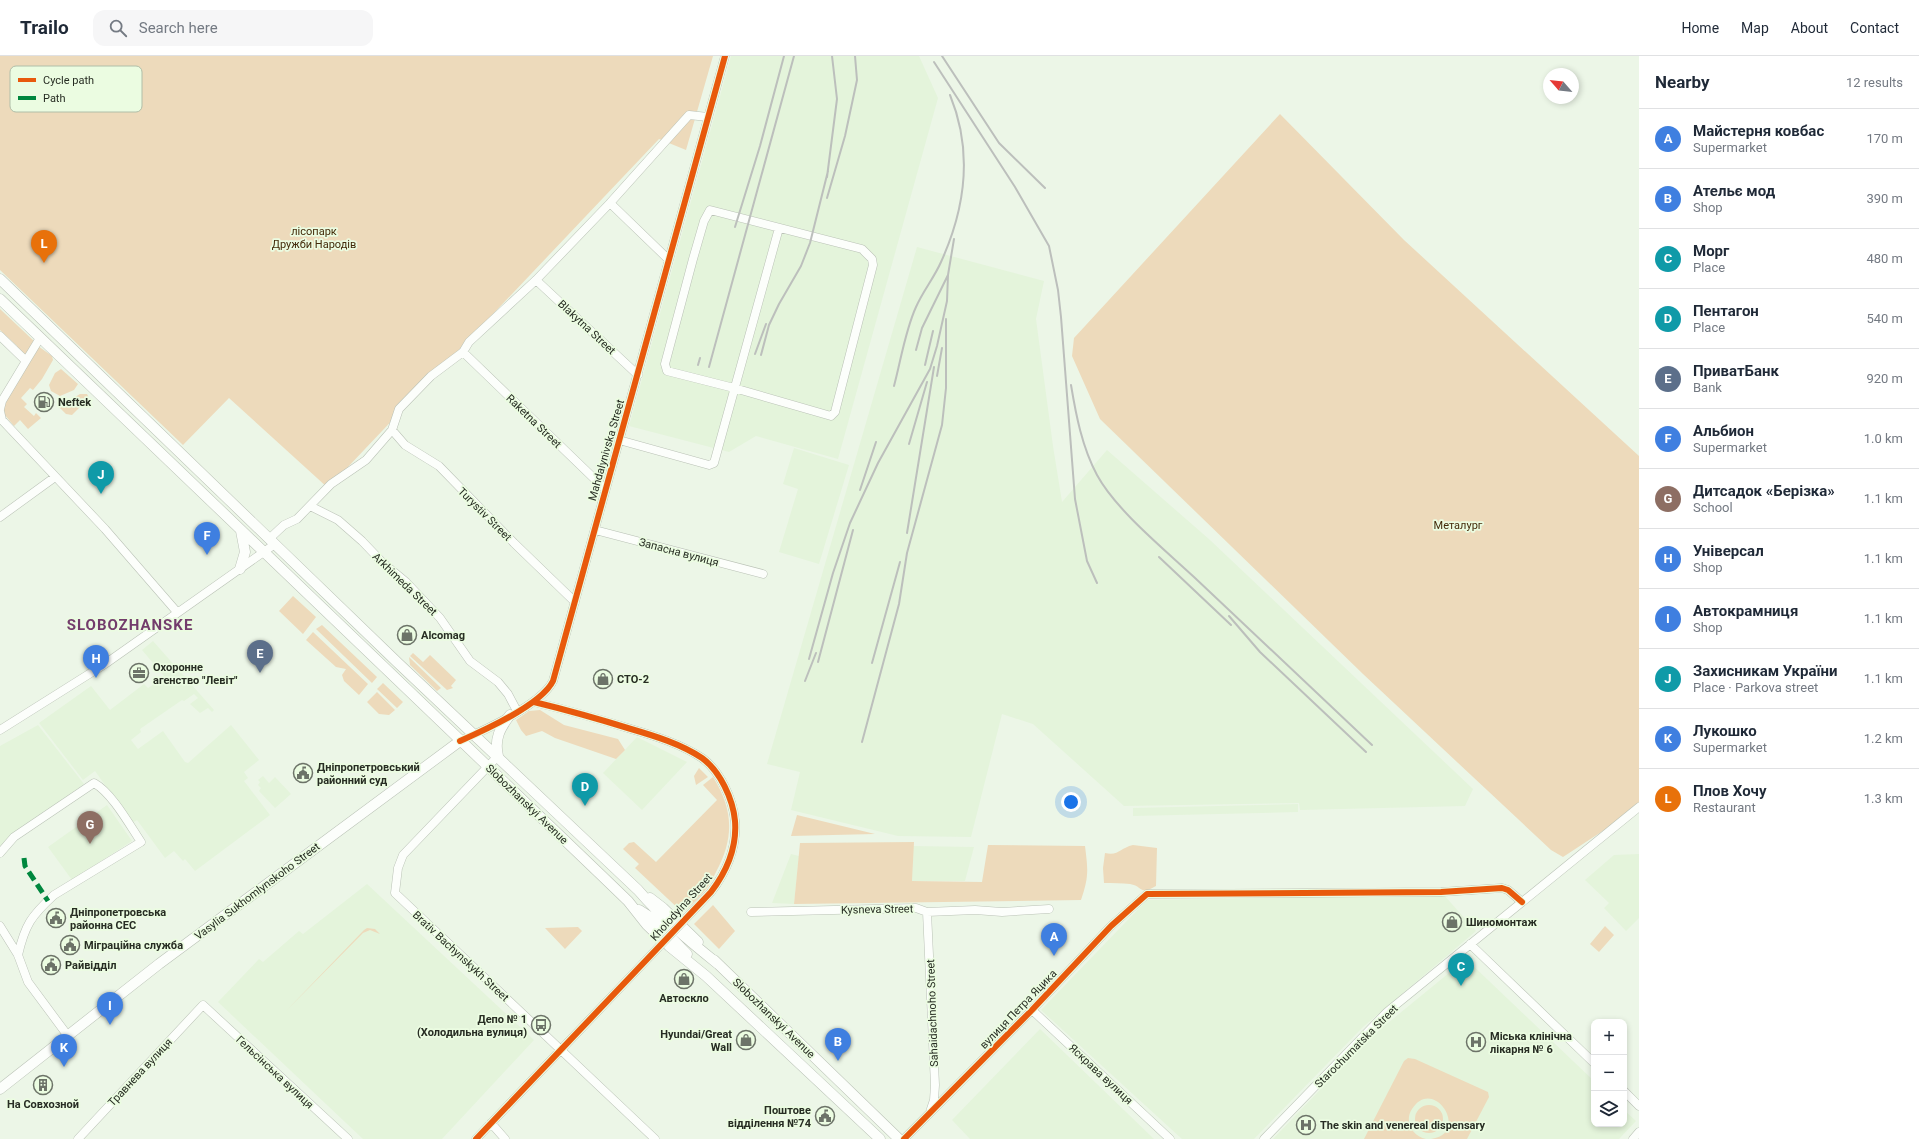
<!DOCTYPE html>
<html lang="en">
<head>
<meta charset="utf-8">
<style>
  body { margin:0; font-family:Roboto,sans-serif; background:#f6f6f7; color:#1f2937 }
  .controls { position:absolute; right:12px; bottom:12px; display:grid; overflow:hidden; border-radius:8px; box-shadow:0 2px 6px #0003 }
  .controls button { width:36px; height:36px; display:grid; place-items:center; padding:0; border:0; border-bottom:1px solid #e0e1e3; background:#fff; color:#1f2937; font:20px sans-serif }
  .compass { position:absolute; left:1543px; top:12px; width:36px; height:36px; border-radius:50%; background:#fff; box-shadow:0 2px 6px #0003; rotate:298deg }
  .you { position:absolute; left:1071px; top:746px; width:14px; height:14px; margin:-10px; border:3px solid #fff; border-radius:50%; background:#1a73e8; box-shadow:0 0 0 6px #1a73e833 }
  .badge { display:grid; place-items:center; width:26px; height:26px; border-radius:50%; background:#6c7368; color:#fff; font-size:13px; font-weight:700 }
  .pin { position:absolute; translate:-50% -33px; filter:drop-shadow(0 1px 2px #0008) }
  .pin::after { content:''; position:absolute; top:21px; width:14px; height:12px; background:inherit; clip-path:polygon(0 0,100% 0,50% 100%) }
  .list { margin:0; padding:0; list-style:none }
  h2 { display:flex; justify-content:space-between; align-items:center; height:52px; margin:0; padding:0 16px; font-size:17px }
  h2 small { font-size:13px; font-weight:400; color:#747a83 }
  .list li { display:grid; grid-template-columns:26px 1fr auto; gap:12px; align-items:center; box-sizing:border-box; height:60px; padding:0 16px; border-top:1px solid #e0e1e3 }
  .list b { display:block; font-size:15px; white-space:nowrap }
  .list p { margin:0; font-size:13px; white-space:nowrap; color:#747a83 }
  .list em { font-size:13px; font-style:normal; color:#747a83 }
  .icon { flex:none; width:22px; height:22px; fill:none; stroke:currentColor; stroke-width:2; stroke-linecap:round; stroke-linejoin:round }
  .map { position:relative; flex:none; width:1639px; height:1083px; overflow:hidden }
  header { display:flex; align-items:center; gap:24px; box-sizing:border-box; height:56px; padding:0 20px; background:#fff; border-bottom:1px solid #e0e1e3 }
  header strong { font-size:19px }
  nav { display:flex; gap:22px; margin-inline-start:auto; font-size:14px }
  .search { width:280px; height:36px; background:#f6f6f7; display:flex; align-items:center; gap:10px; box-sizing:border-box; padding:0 14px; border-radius:12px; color:#747a83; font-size:15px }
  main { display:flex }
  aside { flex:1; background:#fff }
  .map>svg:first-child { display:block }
</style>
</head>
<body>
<header>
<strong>Trailo</strong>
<div class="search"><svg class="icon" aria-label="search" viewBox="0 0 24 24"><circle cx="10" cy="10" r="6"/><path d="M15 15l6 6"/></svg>Search here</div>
<nav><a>Home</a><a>Map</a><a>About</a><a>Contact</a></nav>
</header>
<main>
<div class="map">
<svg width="1639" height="1083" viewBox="0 0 1639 1083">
  <rect width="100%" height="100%" fill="#ecf6e7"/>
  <!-- built -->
  <path fill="#e4f4db" d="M 731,0 L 919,0 L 938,42 L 838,403 L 756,380 L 729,396 L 629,370 Z
    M 917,191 L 1044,225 L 1036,263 L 1053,390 L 1062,446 L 1107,394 L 1210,484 L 1473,733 L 1465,750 L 1300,754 L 1299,747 L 1124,750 L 1033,668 L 1002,658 L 971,781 L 898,780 L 791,754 L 800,716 L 767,708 Z
    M 794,392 L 849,409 L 819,508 L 779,496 L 798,433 L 783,428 Z
    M 153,585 L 214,654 L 212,656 L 208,652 L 200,657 L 190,648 L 198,642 L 194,638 L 184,645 L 182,644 L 140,673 L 141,676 L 131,684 L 138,693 L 163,675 L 185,706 L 188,707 L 231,669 L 259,704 L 244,716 L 248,722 L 244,725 L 270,759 L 195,815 L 185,803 L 183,805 L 174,795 L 165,802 L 137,764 L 132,767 L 95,715 L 83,724 L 39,667 L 91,630 L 110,654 L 144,628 L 148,632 L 157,626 L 164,620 L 142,594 Z
    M 38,669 L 84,728 L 0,790 L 0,690 Z
    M 637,681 L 687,706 L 642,754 L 603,717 Z
    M 263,720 L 269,727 L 275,721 L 291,738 L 275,752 L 259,735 L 261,732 L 258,729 L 260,726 L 258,724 Z
    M 1298,748 L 1298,756 L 1133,760 L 1133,752 Z
    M 107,749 L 132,785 L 72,824 L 48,791 Z
    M 913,790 L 974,791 L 965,825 L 912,825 Z
    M 791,798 L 799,800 L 794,848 L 772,847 Z
    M 1639,798 L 1639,862 L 1626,875 L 1604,852 L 1609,847 L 1585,824 L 1614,799 Z
    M 367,828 L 534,984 L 442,1083 L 363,1083 L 218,946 L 259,903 L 263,906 L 299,875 L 303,878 Z
    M 1443,838 L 1476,875 L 1363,971 L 1254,1083 L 1182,1083 L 1041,954 L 1147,844 Z
    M 1466,903 L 1594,1025 L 1594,1068 L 1624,1068 L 1624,1054 L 1636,1065 L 1619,1083 L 1273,1083 L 1361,991 L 1383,971 Z
    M 1040,973 L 1154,1083 L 970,1083 L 952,1064 Z"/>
  <!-- green -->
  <path fill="#eddabb" d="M 0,0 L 713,0 L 686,94 L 659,83 L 328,432 L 229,342 L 183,389 L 0,214 Z
    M 1280,58 L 1404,184 L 1639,400 L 1639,746 L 1618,765 L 1563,801 L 1551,794 L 1363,618 L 1100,363 L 1072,300 L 1074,282 Z
    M 0,253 L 35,286 L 27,300 L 16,295 L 17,290 L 0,274 Z
    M 38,290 L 52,300 L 53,304 L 42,323 L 33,334 L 30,332 L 21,342 L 27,348 L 24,351 L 34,360 L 36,357 L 41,362 L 28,373 L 20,364 L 14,370 L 4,358 L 4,348 Z
    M 61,313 L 78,328 L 74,334 L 60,340 L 51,335 L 49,329 L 55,317 Z
    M 80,338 L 87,338 L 89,342 L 72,359 L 66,358 L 59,351 Z
    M 293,540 L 316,561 L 303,578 L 279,555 Z
    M 322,569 L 377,621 L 372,627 L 316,573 Z
    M 313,576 L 368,628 L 359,639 L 344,625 L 342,619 L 346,613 L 336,611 L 306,584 Z
    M 413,597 L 423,606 L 430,599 L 456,624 L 451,630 L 453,632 L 447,634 L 410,600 Z
    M 409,601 L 441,632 L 437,635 L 410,609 Z
    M 383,627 L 403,646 L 397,652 L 377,633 Z
    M 377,636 L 395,654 L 389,659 L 379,658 L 367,646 Z
    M 540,654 L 564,669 L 618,683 L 625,694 L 616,703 L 555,682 L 542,675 L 526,680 L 521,674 L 516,664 L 529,655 Z
    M 699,712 L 708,721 L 696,729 L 694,720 Z
    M 713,721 C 734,754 734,783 716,816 C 713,822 710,828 707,832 C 700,841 691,849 683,857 L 635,812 L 639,808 L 623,793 L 629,787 L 634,786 L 656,806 L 717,744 L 703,729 Z
    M 797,759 L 875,778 L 791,780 Z
    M 914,786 L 912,825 L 982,826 L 988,789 L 1085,790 C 1088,814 1089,821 1081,844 L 794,848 L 800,787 Z
    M 1133,789 L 1157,792 L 1156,830 C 1139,840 1143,830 1130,828 C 1122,827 1113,827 1104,827 L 1103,812 L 1105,797 C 1119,800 1120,792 1133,789 Z
    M 713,849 L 735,875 L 719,893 L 694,868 Z
    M 1605,870 L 1614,879 L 1599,896 L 1590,888 Z
    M 578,871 L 582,875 L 565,893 L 545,872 Z
    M 367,872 L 375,873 L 380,878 L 370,874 L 363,877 L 286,955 L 364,874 Z
    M 1408,1002 L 1415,1003 L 1488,1036 L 1489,1041 L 1467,1083 L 1431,1083 C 1471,1078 1434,1019 1412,1053 C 1404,1065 1412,1080 1426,1083 L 1364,1083 L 1404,1005 Z
    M1415 1063a14 14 0 1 1 28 0a14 14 0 1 1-28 0Z"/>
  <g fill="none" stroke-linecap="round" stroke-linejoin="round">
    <!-- minor casing -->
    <g stroke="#bac2b6" stroke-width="9">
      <path id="minor" d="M 610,147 L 668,203
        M 710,154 L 862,193 L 872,203 L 873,209 L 835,356 L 831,360 L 734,332 L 667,315 L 665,308 L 693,203 L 704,165 Z
        M 536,224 L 638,319
        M 0,280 L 26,305 L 2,345 L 0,353
        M 463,296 L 605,433
        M 26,305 L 40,282
        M 0,355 L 2,364 L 105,473 L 177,556
        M 392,374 L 405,389 L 439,410 L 514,487 L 575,546
        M 619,384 L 709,409 L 714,407 L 779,172
        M 310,450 L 338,464 L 362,485 L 383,507 L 406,526 L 440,562 L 470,605 L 498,626 L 508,638 L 517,655
        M 0,461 L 55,421
        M 595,474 L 763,518
        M 269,483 L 284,469 L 297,463 L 331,428 L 366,404 L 392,374 L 399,353 L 431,320 L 463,296 L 469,286 L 536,224 L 610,147 L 689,59 L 708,61
        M 534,646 C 567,654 599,663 631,673 C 655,680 681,688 702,702 C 720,715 733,743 735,765 C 737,791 727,815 711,836
        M 0,674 L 105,608 L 275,488
        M 460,685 C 485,674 541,649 553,625 L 725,0
        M 498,700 L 403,799 L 398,812 L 395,837 L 655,1083
        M 0,797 L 14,781 L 94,727 C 112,737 129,768 141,786 L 54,839 C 31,860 25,869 18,899
        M 751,856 L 916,852 L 927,856 L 975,854 L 1002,856 L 1049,853
        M 927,856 L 935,1029 L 934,1044 L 931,1053
        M 0,870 L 18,899 L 28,926 L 68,980
        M 1470,888 L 1594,1007
        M 1032,954 L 1170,1083
        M 1624,1035 L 1639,1050
        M 491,1067 L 505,1083
        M 78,1083 L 203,949 L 348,1083
        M 476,1083 L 633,918
        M 904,1083 L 1032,954 L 1111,870 L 1147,838 L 1441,836 L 1502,832 L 1508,834 L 1522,846
        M 1264,1083 L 1387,956 L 1639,751
        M 1633,1083 L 1639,1076"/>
    </g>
    <!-- major casing -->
    <g stroke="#bac2b6" stroke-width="11">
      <path id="major" d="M 0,223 L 398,607 L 638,834 C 663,863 688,884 718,908
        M 0,243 L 600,818 L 628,845 L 647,869 L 669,890 L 706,920 L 880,1083
        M 240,513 L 245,496 L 241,475
        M 498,700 C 494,683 500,672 510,659
        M 650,842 L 663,852 L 698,886
        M 639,854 L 653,863 L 687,898
        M 714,904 L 899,1083
        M 0,1033 L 159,908 L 460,685"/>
    </g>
    <!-- minor -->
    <use href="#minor" stroke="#fcfefb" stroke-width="8"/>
    <!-- major -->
    <use href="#major" stroke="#fcfefb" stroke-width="10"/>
    <!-- rail -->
    <path stroke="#bcbfbc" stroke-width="2" d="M 942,0 L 999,87 L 1045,132
      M 934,6 L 1015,131 L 1049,190 L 1058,234 L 1061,261 L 1075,443 L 1087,505 L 1097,527
      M 827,121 L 837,43 L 832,0
      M 827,142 L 845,80 L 857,24 L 855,0
      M 735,171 L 760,90 L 784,0
      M 916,294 L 922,272 L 948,219 L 954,183
      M 755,298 L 766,268
      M 761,299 L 769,269 L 779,248 L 801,210 L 810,187 L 828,115
      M 698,309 L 700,302
      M 925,309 L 933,275
      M 709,311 L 794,0
      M 937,320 L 942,292
      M 1071,329 C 1076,359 1082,391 1097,419 C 1116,454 1164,493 1194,521 C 1254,577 1313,633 1372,689
      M 894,330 C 901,304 905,275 916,251 C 923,235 934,222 941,206 C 966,151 973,95 950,39
      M 909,388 L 927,326
      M 860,434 L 876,386
      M 907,477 L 934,311
      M 1159,501 L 1231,569
      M 1229,560 L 1260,596 L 1366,696
      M 809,603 L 833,517 L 850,467 L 878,407 L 930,313 L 937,290 L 947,245 L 948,219
      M 818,606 L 853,474
      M 872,607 L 900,506
      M 805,625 L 816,597
      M 862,686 L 899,548 L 907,497 L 942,369 L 946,332 L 946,263"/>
    <!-- minor-bridge casing -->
    <g stroke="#bac2b6" stroke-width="9" stroke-linecap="butt">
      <path id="minor-bridge" d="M 633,918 L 711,836"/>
    </g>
    <!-- minor-bridge -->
    <use href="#minor-bridge" stroke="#fcfefb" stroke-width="8"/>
    <!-- quiet -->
    <path stroke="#00873e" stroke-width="5" stroke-dasharray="10 5" stroke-linecap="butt" d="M 24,802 L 25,810 L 48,845"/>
    <!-- cycleway casing -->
    <g stroke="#ebfce1" stroke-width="8">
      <path id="cycleway" d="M 460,685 C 485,674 541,649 553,625 L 725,0
        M 476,1083 L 711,836 C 727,815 737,791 735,765 C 733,743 720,715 702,702 C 681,688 655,680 631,673 C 599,663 567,654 534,646
        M 904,1083 L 1032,954 L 1111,870 L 1147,838 L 1441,836 L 1502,832 L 1508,834 L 1522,846"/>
    </g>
    <!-- cycleway -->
    <use href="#cycleway" stroke="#e8590c" stroke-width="6"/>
  </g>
  <!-- icons -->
  <defs>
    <g id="fuel-ring" transform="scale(1)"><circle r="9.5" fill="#ebfce1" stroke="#6c7368" stroke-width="1.5"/><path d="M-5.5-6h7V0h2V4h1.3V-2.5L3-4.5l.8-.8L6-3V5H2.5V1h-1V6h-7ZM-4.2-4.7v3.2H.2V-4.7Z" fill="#6c7368"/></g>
    <g id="shop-ring" transform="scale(1)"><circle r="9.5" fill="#ebfce1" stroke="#6c7368" stroke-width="1.5"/><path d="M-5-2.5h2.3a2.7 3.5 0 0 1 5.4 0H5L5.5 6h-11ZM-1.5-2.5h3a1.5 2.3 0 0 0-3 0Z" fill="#6c7368"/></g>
    <g id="office-ring" transform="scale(1)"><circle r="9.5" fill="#ebfce1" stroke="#6c7368" stroke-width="1.5"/><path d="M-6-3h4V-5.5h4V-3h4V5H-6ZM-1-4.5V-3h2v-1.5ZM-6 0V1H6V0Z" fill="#6c7368"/></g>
    <g id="civic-ring" transform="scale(1)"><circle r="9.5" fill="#ebfce1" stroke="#6c7368" stroke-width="1.5"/><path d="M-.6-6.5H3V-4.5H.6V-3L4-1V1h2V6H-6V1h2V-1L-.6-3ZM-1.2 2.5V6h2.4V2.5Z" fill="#6c7368"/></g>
    <g id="bus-ring" transform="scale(1)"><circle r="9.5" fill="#ebfce1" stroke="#6c7368" stroke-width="1.5"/><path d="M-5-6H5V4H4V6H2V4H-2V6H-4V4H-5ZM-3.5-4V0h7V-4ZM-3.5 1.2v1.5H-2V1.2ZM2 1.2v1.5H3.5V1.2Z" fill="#6c7368"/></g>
    <g id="hospital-ring" transform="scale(1)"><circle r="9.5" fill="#ebfce1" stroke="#6c7368" stroke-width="1.5"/><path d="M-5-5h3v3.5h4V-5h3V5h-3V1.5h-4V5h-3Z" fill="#6c7368"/></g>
    <g id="building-ring" transform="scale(1)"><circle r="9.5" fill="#ebfce1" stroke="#6c7368" stroke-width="1.5"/><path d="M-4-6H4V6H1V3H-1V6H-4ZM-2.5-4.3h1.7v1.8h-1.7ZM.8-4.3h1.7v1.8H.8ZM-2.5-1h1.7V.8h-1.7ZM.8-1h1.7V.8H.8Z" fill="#6c7368"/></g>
  </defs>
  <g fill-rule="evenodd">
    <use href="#fuel-ring" x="44" y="346"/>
    <use href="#shop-ring" x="407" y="579"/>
    <use href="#office-ring" x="139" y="617"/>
    <use href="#shop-ring" x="603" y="623"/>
    <use href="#civic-ring" x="303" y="717"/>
    <use href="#civic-ring" x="56" y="862"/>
    <use href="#shop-ring" x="1452" y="866"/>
    <use href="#civic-ring" x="70" y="889"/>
    <use href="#civic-ring" x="51" y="909"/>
    <use href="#shop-ring" x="684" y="923"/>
    <use href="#bus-ring" x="541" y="969"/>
    <use href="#shop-ring" x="746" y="984"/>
    <use href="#hospital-ring" x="1476" y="986"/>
    <use href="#building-ring" x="43" y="1029"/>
    <use href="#civic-ring" x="825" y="1060"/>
    <use href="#hospital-ring" x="1306" y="1069"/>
  </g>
  <g text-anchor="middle" stroke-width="3.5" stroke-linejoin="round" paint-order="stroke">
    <!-- park labels -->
    <g font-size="11" fill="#432a09" stroke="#ebfce1">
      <text x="314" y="179">лісопарк<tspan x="314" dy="13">Дружби Народів</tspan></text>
      <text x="1458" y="473">Металург</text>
    </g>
    <!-- street labels -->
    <g font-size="11" fill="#272d23" stroke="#ebfce1">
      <text transform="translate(587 271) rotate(43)" y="4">Blakytna Street</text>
      <text transform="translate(534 365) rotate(44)" y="4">Raketna Street</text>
      <text transform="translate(606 394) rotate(-74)" y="4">Mahdalynivska Street</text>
      <text transform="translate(485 458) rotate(45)" y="4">Turystiv Street</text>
      <text transform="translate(679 496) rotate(15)" y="4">Запасна вулиця</text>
      <text transform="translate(405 528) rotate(44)" y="4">Arkhimeda Street</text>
      <text transform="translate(527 748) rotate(44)" y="4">Slobozhanskyi Avenue</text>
      <text transform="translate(257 835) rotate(-37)" y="4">Vasylia Sukhomlynskoho Street</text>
      <text transform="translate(681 851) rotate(-48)" y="4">Kholodylna Street</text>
      <text transform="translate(877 853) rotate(-1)" y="4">Kysneva Street</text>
      <text transform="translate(461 900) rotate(43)" y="4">Brativ Bachynskykh Street</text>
      <text transform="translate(1018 953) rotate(-46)" y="4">вулиця Петра Яцика</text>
      <text transform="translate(932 957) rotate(-92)" y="4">Sahaidachnoho Street</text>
      <text transform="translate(774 962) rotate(44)" y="4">Slobozhanskyi Avenue</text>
      <text transform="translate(1356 990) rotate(-45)" y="4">Starochumatska Street</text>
      <text transform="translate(140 1016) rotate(-47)" y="4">Травнева вулиця</text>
      <text transform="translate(275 1016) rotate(43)" y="4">Гельсінська вулиця</text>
      <text transform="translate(1101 1018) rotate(43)" y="4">Яскрава вулиця</text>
    </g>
    <!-- poi labels -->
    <g font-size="11" font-weight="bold" fill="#272d23" stroke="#ebfce1" text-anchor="start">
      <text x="58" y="350">Neftek</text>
      <text x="421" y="583">Alcomag</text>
      <text x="153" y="615">Охоронне<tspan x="153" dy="13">агенство "Левіт"</tspan></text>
      <text x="617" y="627">СТО-2</text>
      <text x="317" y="715">Дніпропетровський<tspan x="317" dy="13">районний суд</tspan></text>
      <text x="70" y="860">Дніпропетровська<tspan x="70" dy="13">районна СЕС</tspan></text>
      <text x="1466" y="870">Шиномонтаж</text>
      <text x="84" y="893">Міграційна служба</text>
      <text x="65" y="913">Райвідділ</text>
      <text x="684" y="946" text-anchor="middle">Автоскло</text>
      <text x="527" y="967" text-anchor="end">Депо № 1<tspan x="527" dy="13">(Холодильна вулиця)</tspan></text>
      <text x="732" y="982" text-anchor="end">Hyundai/Great<tspan x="732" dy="13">Wall</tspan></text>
      <text x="1490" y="984">Міська клінічна<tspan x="1490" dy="13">лікарня № 6</tspan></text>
      <text x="43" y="1052" text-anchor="middle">На Совхозной</text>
      <text x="811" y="1058" text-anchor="end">Поштове<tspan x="811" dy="13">відділення №74</tspan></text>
      <text x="1320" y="1073">The skin and venereal dispensary</text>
    </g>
    <!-- district labels -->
    <g font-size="15" font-weight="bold" letter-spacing="1" fill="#733c6c" stroke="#ebfce1">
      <text x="130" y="574">SLOBOZHANSKE</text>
    </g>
  </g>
  <!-- legend -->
  <rect x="10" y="10" width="132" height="46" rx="6" fill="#ebfce1" stroke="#b0bea8" stroke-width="1"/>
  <rect x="18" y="22" width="18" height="4" fill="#e8590c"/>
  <rect x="18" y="40" width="18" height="4" fill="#00873e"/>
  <g font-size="11" fill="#272d23">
    <text x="43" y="28">Cycle path</text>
    <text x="43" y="46">Path</text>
  </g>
</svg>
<div class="controls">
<button>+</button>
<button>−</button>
<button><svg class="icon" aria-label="layers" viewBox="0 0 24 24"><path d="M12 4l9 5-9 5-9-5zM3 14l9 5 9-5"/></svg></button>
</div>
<svg class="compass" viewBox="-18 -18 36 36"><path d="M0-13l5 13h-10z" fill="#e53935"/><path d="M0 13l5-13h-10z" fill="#747a83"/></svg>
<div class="you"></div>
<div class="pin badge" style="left:1054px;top:900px;background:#3f7fe0">A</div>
<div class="pin badge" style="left:838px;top:1005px;background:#3f7fe0">B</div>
<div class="pin badge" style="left:1461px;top:930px;background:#0f9aa8">C</div>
<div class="pin badge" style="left:585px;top:750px;background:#0f9aa8">D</div>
<div class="pin badge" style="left:260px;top:617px;background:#5c6f8a">E</div>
<div class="pin badge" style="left:207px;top:499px;background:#3f7fe0">F</div>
<div class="pin badge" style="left:90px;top:788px;background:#8d6e63">G</div>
<div class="pin badge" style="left:96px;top:622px;background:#3f7fe0">H</div>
<div class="pin badge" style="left:110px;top:969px;background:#3f7fe0">I</div>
<div class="pin badge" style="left:101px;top:438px;background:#0f9aa8">J</div>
<div class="pin badge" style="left:64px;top:1011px;background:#3f7fe0">K</div>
<div class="pin badge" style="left:44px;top:207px;background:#e8710a">L</div>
</div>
<aside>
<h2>Nearby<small>12 results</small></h2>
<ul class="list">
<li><span class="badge" style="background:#3f7fe0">A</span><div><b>Майстерня ковбас</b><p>Supermarket</p></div><em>170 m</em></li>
<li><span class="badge" style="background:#3f7fe0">B</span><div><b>Ательє мод</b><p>Shop</p></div><em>390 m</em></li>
<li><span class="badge" style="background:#0f9aa8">C</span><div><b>Морг</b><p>Place</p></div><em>480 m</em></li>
<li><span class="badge" style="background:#0f9aa8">D</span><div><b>Пентагон</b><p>Place</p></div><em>540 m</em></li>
<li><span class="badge" style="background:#5c6f8a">E</span><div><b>ПриватБанк</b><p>Bank</p></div><em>920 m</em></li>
<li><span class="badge" style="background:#3f7fe0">F</span><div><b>Альбион</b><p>Supermarket</p></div><em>1.0 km</em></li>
<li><span class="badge" style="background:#8d6e63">G</span><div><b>Дитсадок «Берізка»</b><p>School</p></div><em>1.1 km</em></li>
<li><span class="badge" style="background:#3f7fe0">H</span><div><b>Універсал</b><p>Shop</p></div><em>1.1 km</em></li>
<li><span class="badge" style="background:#3f7fe0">I</span><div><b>Автокрамниця</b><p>Shop</p></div><em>1.1 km</em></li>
<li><span class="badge" style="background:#0f9aa8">J</span><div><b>Захисникам України</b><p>Place · Parkova street</p></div><em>1.1 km</em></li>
<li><span class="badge" style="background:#3f7fe0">K</span><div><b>Лукошко</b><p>Supermarket</p></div><em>1.2 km</em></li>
<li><span class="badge" style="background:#e8710a">L</span><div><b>Плов Хочу</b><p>Restaurant</p></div><em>1.3 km</em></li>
</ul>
</aside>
</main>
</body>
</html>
